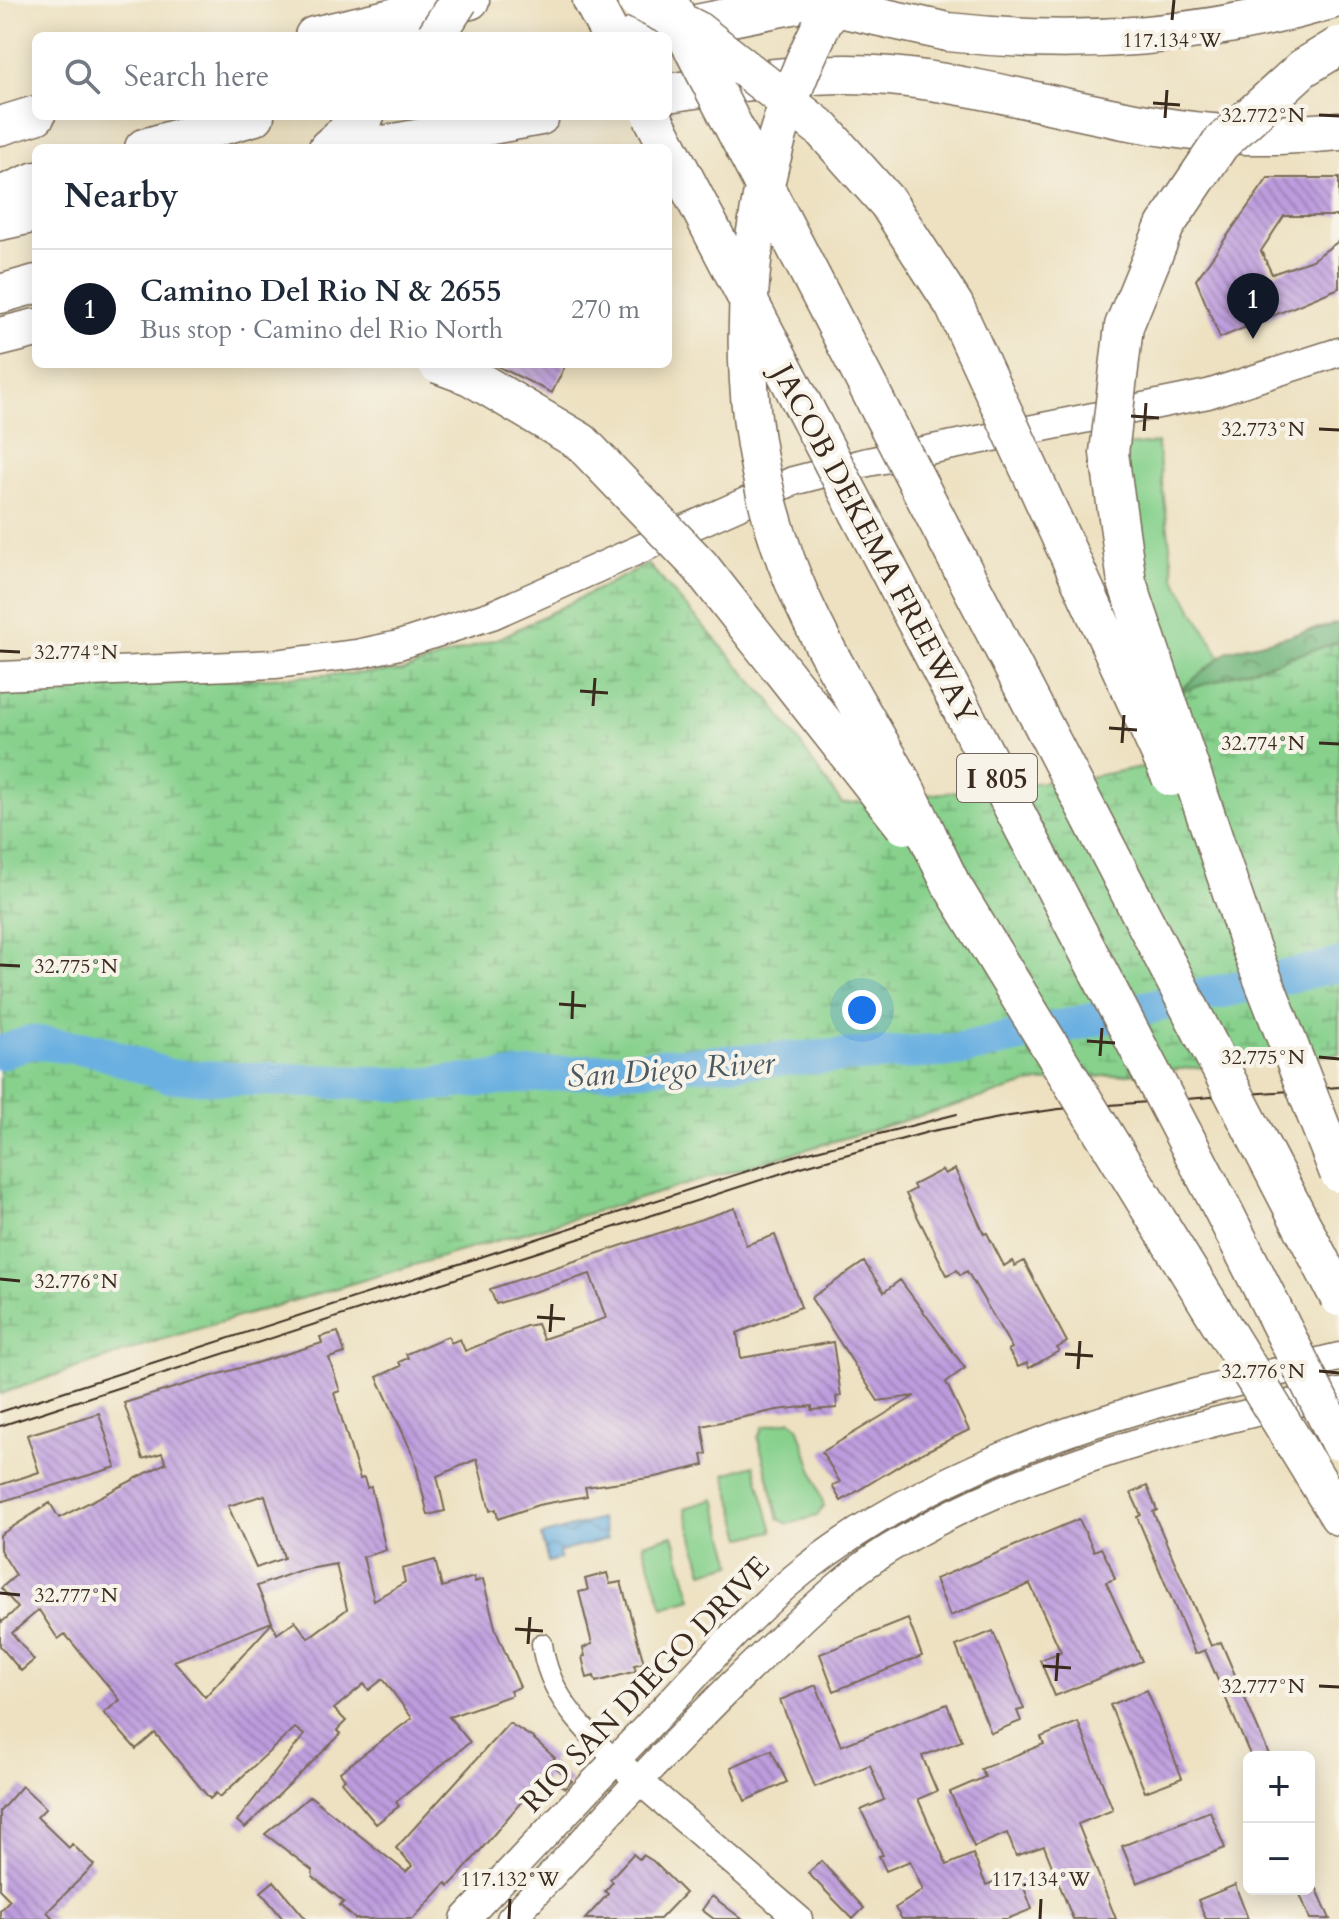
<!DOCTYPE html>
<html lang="en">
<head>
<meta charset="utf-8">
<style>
  body { margin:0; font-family:Cardo,serif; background:#f6f6f7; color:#1f2937 }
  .controls { position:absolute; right:24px; bottom:24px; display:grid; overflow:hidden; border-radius:12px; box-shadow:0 4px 20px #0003 }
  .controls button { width:72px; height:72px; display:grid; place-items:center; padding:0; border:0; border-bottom:2px solid #e0e1e3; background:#fff; color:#1f2937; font:40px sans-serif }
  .you { position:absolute; left:862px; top:1010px; width:28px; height:28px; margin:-20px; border:6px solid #fff; border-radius:50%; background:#1a73e8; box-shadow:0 0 0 12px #1a73e833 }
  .badge { display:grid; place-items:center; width:52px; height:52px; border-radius:50%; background:#111827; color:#fff; font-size:26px; font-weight:700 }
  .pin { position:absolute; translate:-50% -66px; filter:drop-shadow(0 2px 4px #0008) }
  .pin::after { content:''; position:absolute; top:42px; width:28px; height:24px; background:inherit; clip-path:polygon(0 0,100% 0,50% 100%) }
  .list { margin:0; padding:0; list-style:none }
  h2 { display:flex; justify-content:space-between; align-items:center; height:104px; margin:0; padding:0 32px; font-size:34px }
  h2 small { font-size:26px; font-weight:400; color:#747a83 }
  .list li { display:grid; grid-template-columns:52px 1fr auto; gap:24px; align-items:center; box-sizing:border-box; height:120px; padding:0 32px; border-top:2px solid #e0e1e3 }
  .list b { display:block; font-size:30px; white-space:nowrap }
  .list p { margin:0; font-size:26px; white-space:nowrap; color:#747a83 }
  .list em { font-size:26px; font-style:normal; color:#747a83 }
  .icon { flex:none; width:44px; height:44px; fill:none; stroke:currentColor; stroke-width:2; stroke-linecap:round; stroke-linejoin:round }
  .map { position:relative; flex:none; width:1339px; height:1919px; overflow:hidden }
  .search { position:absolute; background:#fff; box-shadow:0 4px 20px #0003; left:32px; top:32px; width:640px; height:88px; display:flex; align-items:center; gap:20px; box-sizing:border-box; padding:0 28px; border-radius:12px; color:#747a83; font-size:30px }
  .panel { position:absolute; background:#fff; box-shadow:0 4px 20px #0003; left:32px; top:144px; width:640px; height:224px; border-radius:12px }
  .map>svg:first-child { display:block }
</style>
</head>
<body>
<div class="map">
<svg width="1339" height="1919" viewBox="0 0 1339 1919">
  <defs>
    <pattern id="forest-crowns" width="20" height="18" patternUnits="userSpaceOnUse" patternTransform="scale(2)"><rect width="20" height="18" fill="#6db378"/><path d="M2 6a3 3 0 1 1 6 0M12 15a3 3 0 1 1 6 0" fill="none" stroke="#5b9262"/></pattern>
    <pattern id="wetland-marsh" width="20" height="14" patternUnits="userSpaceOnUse" patternTransform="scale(2)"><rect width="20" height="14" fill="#87d18d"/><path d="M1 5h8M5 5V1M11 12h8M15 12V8" fill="none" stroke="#70aa73"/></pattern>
    <pattern id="water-waves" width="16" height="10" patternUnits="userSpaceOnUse" patternTransform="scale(2)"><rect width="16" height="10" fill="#6bb0e1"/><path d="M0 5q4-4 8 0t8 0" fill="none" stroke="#598fb6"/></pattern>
    <pattern id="building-back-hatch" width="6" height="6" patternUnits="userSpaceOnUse" patternTransform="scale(2)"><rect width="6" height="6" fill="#bd9cde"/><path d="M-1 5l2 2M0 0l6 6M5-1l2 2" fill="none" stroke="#9b7fb3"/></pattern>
  </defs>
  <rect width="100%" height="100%" fill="#f7f3e8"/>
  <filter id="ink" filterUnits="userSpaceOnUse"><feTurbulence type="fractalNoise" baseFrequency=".0125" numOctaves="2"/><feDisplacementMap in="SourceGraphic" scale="16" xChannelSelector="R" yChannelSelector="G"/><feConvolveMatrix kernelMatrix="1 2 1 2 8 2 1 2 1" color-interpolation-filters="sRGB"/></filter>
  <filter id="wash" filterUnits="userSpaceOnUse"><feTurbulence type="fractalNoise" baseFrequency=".006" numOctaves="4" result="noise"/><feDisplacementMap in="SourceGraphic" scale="32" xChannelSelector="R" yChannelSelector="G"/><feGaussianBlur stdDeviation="1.8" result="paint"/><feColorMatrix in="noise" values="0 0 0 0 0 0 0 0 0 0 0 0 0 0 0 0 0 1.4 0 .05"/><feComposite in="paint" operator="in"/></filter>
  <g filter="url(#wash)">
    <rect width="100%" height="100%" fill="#ede1c1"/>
    <!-- grass -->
    <path fill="#87d18d" stroke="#617e56" stroke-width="2" d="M 1157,443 L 1174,577 L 1221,658 L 1177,693 L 1132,564 L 1125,446 Z
      M 791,1420 L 798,1426 L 824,1506 L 817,1516 L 788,1524 L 779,1519 L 758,1438 L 763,1427 Z
      M 754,1465 L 773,1531 L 743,1538 L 725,1474 Z
      M 715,1499 L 733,1564 L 703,1572 L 685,1508 Z
      M 673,1535 L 692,1599 L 663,1608 L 643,1544 Z"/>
    <!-- forest -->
    <path fill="url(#forest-crowns)" stroke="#546e4b" stroke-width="2" d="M 1339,623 L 1339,642 L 1177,693 L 1228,651 Z"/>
    <!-- wetland -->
    <path fill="url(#wetland-marsh)" stroke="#617e56" stroke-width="2" d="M 648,564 L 771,702 L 842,804 L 1090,777 L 1198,756 L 1177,693 L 1339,642 L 1339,1054 L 1031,1083 L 157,1341 L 0,1394 L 0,692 L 402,671 L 502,637 Z"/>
    <!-- water -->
    <path fill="url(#water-waves)" stroke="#536d80" stroke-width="2" d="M 601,1519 L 607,1539 L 559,1552 L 560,1559 L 548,1562 L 541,1536 Z"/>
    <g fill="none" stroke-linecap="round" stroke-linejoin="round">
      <!-- river -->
      <path stroke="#6bb0e1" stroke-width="34" d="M 0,1053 L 31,1042 L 96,1050 L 169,1076 L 420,1085 L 666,1065 L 957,1050 L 1339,965"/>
    </g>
    <g id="blocks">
      <!-- building -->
      <path fill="url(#building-back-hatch)" fill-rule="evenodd" d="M 1268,178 L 1339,178 L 1339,216 L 1284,216 L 1261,251 L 1272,274 L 1312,260 L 1339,241 L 1339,288 L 1220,338 L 1196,280 Z
        M 493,364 L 566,364 L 552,393 Z
        M 955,1169 L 984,1234 L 987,1233 L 1004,1266 L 1012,1261 L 1015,1266 L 1024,1261 L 1067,1342 L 1057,1348 L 1059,1351 L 1029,1368 L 1027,1363 L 1018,1367 L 1008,1350 L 1012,1348 L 967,1271 L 960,1275 L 957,1270 L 947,1275 L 906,1194 L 915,1189 L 913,1185 L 942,1170 L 945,1174 Z
        M 735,1208 L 746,1245 L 775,1235 L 801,1307 L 737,1333 L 741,1358 L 833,1342 L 841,1396 L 836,1397 L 837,1408 L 812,1410 L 812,1406 L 777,1410 L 702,1426 L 707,1454 L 702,1455 L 704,1465 L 656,1477 L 585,1487 L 587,1496 L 538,1505 L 498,1519 L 496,1509 L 490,1511 L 477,1459 L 437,1476 L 445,1511 L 428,1515 L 414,1457 L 377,1377 L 401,1366 L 399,1362 L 408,1358 L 406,1354 L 448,1336 L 451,1343 L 460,1339 L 465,1351 L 526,1326 L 537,1324 L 543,1339 L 606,1318 L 590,1274 L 496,1304 L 490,1289 Z
        M 864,1262 L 884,1292 L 900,1280 L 965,1368 L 946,1382 L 969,1430 L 910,1459 L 841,1501 L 832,1486 L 840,1482 L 822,1452 L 915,1396 L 878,1401 L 811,1298 Z
        M 338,1332 L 345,1353 L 329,1358 L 340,1391 L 334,1393 L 360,1479 L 364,1478 L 367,1488 L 371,1487 L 386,1550 L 363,1557 L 374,1600 L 405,1582 L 402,1569 L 435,1560 L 442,1587 L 474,1577 L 475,1582 L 483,1579 L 496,1631 L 520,1687 L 510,1691 L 512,1695 L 449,1717 L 470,1742 L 396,1802 L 399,1806 L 376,1824 L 341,1782 L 345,1779 L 340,1772 L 412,1718 L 383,1679 L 369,1690 L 364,1684 L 334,1709 L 346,1721 L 337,1730 L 341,1734 L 245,1828 L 237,1821 L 304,1735 L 295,1728 L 220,1797 L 216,1793 L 210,1799 L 155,1733 L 136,1749 L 104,1713 L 120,1700 L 65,1634 L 58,1639 L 39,1610 L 12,1633 L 34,1660 L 21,1671 L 0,1646 L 0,1619 L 2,1622 L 18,1608 L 1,1588 L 16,1575 L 0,1550 L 0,1535 L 50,1503 L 59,1518 L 166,1463 L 162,1453 L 143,1459 L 124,1403 L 322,1343 L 320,1337 ZM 265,1495 L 284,1558 L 256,1568 L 228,1506 ZM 336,1564 L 347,1609 L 308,1638 L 295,1621 L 277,1634 L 272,1623 L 205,1697 L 174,1661 L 272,1622 L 257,1586 L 298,1571 Z
        M 99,1413 L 116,1467 L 0,1502 L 0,1485 L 39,1472 L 27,1435 Z
        M 1147,1486 L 1157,1510 L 1153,1512 L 1211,1646 L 1221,1642 L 1270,1757 L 1251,1757 L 1205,1650 L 1195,1654 L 1137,1517 L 1141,1515 L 1131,1493 Z
        M 1079,1519 L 1094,1551 L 1101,1548 L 1109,1563 L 1115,1579 L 1106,1582 L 1142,1661 L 1055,1696 L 1040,1660 L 1061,1652 L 1030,1584 L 950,1616 L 935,1579 Z
        M 607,1573 L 610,1584 L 621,1582 L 644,1663 L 634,1665 L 636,1671 L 596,1682 L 594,1676 L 587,1678 L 582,1657 L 585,1656 L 583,1648 L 592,1644 L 579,1592 L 588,1590 L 585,1579 Z
        M 908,1619 L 922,1656 L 834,1691 L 820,1654 Z
        M 993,1631 L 1024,1709 L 1017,1711 L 1021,1721 L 991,1733 L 956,1646 Z
        M 816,1685 L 841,1746 L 947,1704 L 962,1741 L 922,1756 L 937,1791 L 918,1799 L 947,1865 L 973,1854 L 986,1885 L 1018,1872 L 1032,1909 L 1007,1919 L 902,1919 L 895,1908 L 923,1890 L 910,1861 L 886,1871 L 879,1856 L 883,1855 L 861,1810 L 884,1800 L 870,1765 L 815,1787 L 780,1700 Z
        M 1147,1690 L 1182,1778 L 1145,1792 L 1110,1705 Z
        M 1078,1722 L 1113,1810 L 1078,1824 L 1116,1919 L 1073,1919 L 1044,1846 L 1016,1856 L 1007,1833 L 974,1847 L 950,1792 L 985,1777 L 981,1769 L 1044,1744 L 1041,1737 Z
        M 509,1723 L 533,1738 L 555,1758 L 550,1762 L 572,1781 L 565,1788 L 548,1778 L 541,1786 L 537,1783 L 458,1877 L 449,1886 L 446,1883 L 413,1919 L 355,1919 L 340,1905 L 344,1902 L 313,1877 L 312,1870 L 265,1834 L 310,1796 L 406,1872 L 412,1866 L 396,1848 Z
        M 771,1750 L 787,1782 L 745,1801 L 731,1767 Z
        M 22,1786 L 46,1808 L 37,1817 L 69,1848 L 72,1844 L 94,1865 L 47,1912 L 54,1919 L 0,1919 L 0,1910 L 10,1900 L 0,1890 L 0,1811 Z
        M 1210,1811 L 1225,1848 L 1137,1883 L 1122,1846 Z
        M 633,1854 L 639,1859 L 643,1855 L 653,1861 L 685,1893 L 660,1919 L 585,1919 L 608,1894 L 605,1891 L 613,1882 L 610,1879 Z
        M 821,1861 L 864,1908 L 853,1919 L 808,1873 Z
        M 274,1881 L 306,1919 L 283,1919 L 261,1892 Z
        M 1235,1885 L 1248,1919 L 1206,1919 L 1198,1900 Z
        M 1298,1889 L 1317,1889 L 1330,1919 L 1310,1919 Z
        M 712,1896 L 742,1919 L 714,1919 L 702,1910 Z"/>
    </g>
  </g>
  <g filter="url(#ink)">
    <use href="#blocks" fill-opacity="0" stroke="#796a57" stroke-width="2"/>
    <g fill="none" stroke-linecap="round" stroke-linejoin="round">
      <!-- minor casing -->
      <g stroke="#796a57" stroke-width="23">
        <path id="minor" d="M 542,1644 C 549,1695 580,1725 615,1760"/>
      </g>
      <!-- tertiary casing -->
      <g stroke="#796a57" stroke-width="29">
        <path id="tertiary" d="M 615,1760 L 799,1919"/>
      </g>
      <!-- secondary casing -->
      <g stroke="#796a57" stroke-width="31">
        <path id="secondary" d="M 0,676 L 275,664 L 357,654 L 399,645 L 492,615 L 793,481 L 863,463 L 1208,394 L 1339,352
          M 465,1919 C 532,1848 598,1778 665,1708 C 709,1661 753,1611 803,1571 C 958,1449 1152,1402 1339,1357
          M 511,1919 C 599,1825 684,1728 779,1640 C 814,1608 849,1573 890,1548 C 1026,1465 1185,1427 1339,1393"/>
      </g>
      <!-- motorway casing -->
      <g stroke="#796a57" stroke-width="41">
        <path id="motorway" d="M 592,0 L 611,36
          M 948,32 C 1080,47 1204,37 1331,0
          M 314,36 L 470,0
          M 636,36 L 817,0
          M 668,93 C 742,82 815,69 890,76 C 999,86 1104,123 1212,133 C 1255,137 1297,135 1339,131
          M 0,126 L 36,115
          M 144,148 L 255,116
          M 328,148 L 365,116
          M 368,148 L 540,116
          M 0,196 L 36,181
          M 0,221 L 36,213
          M 0,294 L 36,284
          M 0,337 L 36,328
          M 951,884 L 1029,1012
          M 1293,1441 L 1339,1516"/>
      </g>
      <!-- minor -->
      <use href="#minor" stroke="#fff" stroke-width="20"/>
      <!-- tertiary -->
      <use href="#tertiary" stroke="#fff" stroke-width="26"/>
      <!-- secondary -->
      <use href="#secondary" stroke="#fff" stroke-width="28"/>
      <!-- motorway -->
      <use href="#motorway" stroke="#fff" stroke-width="38"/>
      <!-- tram -->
      <path stroke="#3b2a1e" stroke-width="2" d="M 0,1412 L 797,1155 L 957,1114
        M 0,1426 L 801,1167 L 932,1131 L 1010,1116 L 1059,1109 L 1339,1087"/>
      <!-- motorway-bridge casing -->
      <g stroke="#796a57" stroke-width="41" stroke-linecap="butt">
        <path id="motorway-bridge" d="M 637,0 L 696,30 L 822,129 L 888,203 L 954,305 L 1171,777
          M 668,0 L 1339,1297
          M 835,0 C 741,168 720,381 786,561 C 815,640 861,708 901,781 C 919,815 934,850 951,884
          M 808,1 L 948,32
          M 436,36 L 459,0
          M 1339,46 L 1303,68 L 1220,144 L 1165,226 L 1124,326 L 1109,453 L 1127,582 L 1250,946 L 1339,1173
          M 652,116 L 1224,1212 L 1339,1441
          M 438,364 L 470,376 L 581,442 L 700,566 L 904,825
          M 1029,1012 L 1293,1441"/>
      </g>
      <!-- motorway-bridge -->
      <use href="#motorway-bridge" stroke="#fff" stroke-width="38"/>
    </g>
  </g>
  <!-- ticks -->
  <path fill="none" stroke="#3b2a1e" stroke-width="3" d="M 1172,20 L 1174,0M 1153,103 L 1180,105M 1319,115 L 1339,116M 1165,118 L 1167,90M 1131,416 L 1159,418M 1319,429 L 1339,430M 1144,431 L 1146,403M 0,651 L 20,652M 580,691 L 608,693M 593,706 L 595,678M 1109,728 L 1137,730M 1122,743 L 1124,715M 1319,743 L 1339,744M 0,965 L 20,966M 559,1004 L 586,1006M 572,1019 L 573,991M 1087,1041 L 1115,1043M 1100,1056 L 1102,1028M 1319,1057 L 1339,1059M 0,1279 L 20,1281M 537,1317 L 565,1319M 550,1332 L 552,1304M 1065,1354 L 1093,1356M 1078,1369 L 1080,1341M 1319,1371 L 1339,1373M 0,1593 L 20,1595M 515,1629 L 543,1631M 528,1644 L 530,1617M 1043,1666 L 1071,1668M 1056,1681 L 1058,1653M 1319,1686 L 1339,1687M 509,1919 L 510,1899M 1040,1919 L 1041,1899"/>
  <g text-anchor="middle" stroke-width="8" stroke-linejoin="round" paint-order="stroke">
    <!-- shield labels -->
    <rect fill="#f7f3e8" stroke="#73665b" stroke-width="2" x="957" y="754" width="80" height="48" rx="6"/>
    <g font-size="28" font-weight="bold" fill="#3b2a1e">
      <text x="997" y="788">I 805</text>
    </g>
    <!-- street labels -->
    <g font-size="30" fill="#3b2a1e" stroke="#f7f3e8">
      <text transform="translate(875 544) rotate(62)" y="10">JACOB DEKEMA FREEWAY</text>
      <text transform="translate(645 1684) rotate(-46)" y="10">RIO SAN DIEGO DRIVE</text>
    </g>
    <!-- water labels -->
    <g font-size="32" font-style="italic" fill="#4c5962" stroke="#f7f3e8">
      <text transform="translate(671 1069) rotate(-4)" y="11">San Diego River</text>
    </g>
  </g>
  <g font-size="20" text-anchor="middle" fill="#3b2a1e" stroke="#f7f3e8" stroke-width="8" stroke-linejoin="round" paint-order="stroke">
    <text x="1172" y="47">117.134°W</text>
    <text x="1263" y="122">32.772°N</text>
    <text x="1263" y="436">32.773°N</text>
    <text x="76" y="659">32.774°N</text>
    <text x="1263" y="750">32.774°N</text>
    <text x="76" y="973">32.775°N</text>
    <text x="1263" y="1064">32.775°N</text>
    <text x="76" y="1288">32.776°N</text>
    <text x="1263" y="1378">32.776°N</text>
    <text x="76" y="1602">32.777°N</text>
    <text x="1263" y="1693">32.777°N</text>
    <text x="510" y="1886">117.132°W</text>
    <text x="1041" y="1886">117.134°W</text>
  </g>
</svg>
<div class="controls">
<button>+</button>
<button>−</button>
</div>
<div class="you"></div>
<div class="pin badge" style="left:1253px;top:339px">1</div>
<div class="search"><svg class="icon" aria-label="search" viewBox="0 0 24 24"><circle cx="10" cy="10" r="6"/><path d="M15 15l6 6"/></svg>Search here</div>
<section class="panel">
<h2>Nearby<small></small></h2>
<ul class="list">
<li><span class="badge">1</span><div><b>Camino Del Rio N &amp; 2655</b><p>Bus stop · Camino del Rio North</p></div><em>270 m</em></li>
</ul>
</section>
</div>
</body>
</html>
